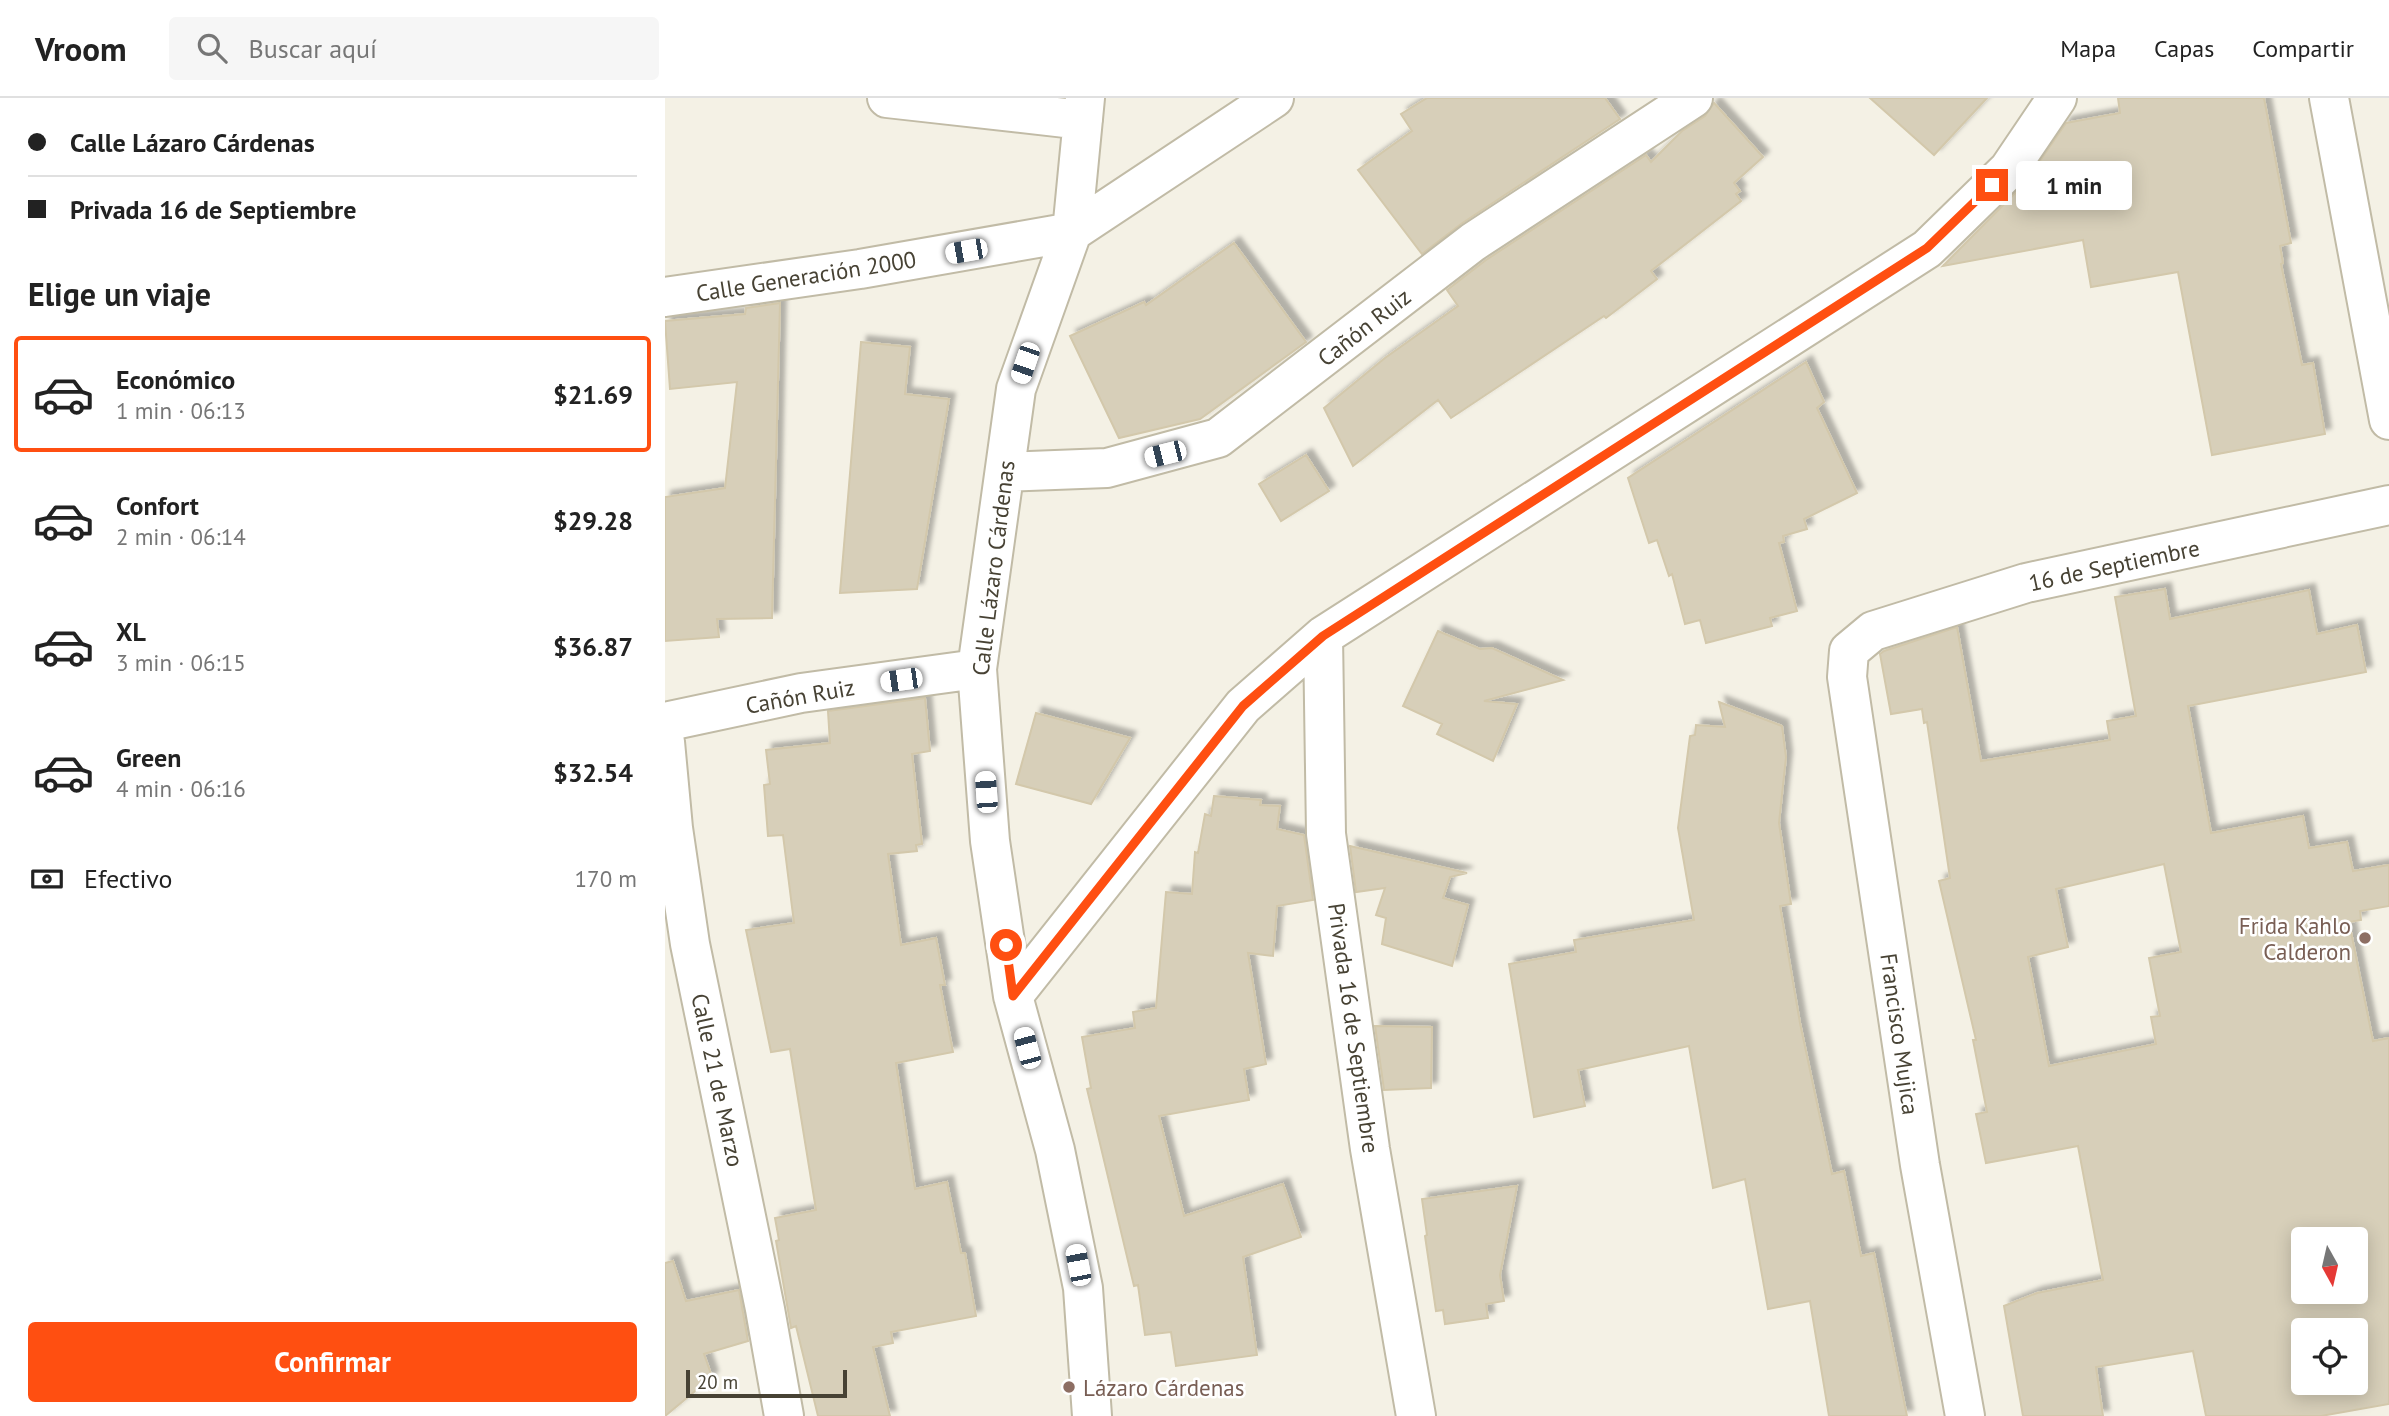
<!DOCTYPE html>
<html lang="es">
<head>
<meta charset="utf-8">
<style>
	body { margin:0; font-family:"PT Sans",sans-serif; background:#f6f6f6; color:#222; height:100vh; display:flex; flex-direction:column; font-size:26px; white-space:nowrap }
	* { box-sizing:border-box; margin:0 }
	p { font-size:23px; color:#767676 }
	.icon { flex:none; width:38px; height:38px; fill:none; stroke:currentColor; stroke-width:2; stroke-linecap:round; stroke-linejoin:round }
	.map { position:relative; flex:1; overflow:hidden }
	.sheet { display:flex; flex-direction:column; background:#fff; width:665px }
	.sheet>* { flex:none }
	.banner { display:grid; align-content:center; height:154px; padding:0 28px; background:#fff }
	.needle { width:46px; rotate:172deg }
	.tools { position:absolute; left:1626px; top:1129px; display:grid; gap:14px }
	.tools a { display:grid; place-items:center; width:77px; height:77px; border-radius:7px; background:#fff; box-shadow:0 4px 18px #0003; font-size:35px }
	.scale { position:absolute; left:21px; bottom:18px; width:161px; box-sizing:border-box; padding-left:7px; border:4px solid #474234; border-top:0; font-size:19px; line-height:24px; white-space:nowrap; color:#474234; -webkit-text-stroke:5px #fff; paint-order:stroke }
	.end { position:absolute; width:32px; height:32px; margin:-16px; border:9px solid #ff4f11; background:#fff; box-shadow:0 0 0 4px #fff }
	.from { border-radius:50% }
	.bubble { position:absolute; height:49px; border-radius:7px; background:#fff; box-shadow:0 4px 18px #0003; font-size:23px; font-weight:600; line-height:49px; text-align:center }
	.car { position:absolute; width:21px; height:42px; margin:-21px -10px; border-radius:9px; box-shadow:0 0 5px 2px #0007; background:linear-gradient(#fff 24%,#345 0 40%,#fff 0 76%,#345 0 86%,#fff 0) }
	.banner b { display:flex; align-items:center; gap:24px; height:66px; font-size:26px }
	.banner b+b { border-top:2px solid #e0e0e0 }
	.banner i { width:18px; height:18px; background:#222 }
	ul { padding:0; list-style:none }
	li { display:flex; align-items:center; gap:21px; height:116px; margin:0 14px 10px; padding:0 14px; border:4px solid transparent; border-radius:7px }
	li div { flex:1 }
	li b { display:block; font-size:26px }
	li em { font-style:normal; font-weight:600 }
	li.active { border-color:#ff4f11 }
	li>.icon { width:63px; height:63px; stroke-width:1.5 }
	h2 { padding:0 28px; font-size:32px; line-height:84px }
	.pay { display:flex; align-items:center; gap:18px; height:77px; padding:0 28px; font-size:26px }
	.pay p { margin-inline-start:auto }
	.cta { display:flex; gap:14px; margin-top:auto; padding:14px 28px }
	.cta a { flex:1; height:80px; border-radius:7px; background:#ff4f11; color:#fff; font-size:28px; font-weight:600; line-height:80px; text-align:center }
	header { display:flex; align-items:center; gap:42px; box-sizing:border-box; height:98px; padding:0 35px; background:#fff; border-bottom:2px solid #e0e0e0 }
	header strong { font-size:33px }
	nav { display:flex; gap:38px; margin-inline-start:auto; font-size:24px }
	.search { width:490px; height:63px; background:#f6f6f6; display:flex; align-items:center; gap:18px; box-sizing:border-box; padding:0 24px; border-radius:7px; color:#767676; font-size:26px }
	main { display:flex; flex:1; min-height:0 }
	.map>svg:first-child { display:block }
	.building { fill:#d7cfb9; stroke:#d3c8ab; stroke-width:2; fill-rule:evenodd; filter:url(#shadow) }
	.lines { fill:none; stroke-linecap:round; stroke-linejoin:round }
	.minor-casing { stroke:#c1bba6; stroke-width:42 }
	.minor { stroke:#fff; stroke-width:38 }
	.route { stroke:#ff4f11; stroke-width:9 }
	.education-dot { fill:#8d6e63; stroke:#fff; stroke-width:2.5 }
	.labels { text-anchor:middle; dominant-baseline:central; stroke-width:5; stroke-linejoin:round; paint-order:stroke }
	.street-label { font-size:23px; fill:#474234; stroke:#fff }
	.education-label { font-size:23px; fill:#785e54; stroke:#fff; text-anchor:end }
</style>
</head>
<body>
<header>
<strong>Vroom</strong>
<div class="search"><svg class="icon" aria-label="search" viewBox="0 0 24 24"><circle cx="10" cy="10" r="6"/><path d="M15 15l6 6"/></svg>Buscar aquí</div>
<nav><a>Mapa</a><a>Capas</a><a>Compartir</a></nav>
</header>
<main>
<section class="sheet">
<div class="banner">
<b><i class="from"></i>Calle Lázaro Cárdenas</b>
<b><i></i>Privada 16 de Septiembre</b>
</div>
<h2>Elige un viaje</h2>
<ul>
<li class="active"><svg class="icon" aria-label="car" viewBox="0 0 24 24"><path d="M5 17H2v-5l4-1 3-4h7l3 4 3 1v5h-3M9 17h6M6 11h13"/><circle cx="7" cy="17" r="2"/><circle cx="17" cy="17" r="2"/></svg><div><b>Económico</b><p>1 min · 06:13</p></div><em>$21.69</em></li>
<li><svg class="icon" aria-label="car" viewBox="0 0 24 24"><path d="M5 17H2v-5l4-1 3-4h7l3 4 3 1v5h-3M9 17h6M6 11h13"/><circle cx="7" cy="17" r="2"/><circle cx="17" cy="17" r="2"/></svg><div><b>Confort</b><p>2 min · 06:14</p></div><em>$29.28</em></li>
<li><svg class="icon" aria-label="car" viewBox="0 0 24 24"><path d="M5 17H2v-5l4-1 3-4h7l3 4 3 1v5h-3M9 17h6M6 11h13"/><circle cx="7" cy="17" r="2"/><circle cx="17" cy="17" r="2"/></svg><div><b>XL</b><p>3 min · 06:15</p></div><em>$36.87</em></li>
<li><svg class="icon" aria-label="car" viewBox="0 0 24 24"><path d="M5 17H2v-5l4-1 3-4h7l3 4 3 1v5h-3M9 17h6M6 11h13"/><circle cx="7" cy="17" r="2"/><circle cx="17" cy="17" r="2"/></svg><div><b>Green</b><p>4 min · 06:16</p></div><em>$32.54</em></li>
</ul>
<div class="pay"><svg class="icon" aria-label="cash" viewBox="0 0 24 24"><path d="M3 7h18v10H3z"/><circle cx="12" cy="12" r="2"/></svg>Efectivo<p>170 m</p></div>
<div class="cta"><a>Confirmar</a></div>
</section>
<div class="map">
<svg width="1724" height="1318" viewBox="0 0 1724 1318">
	<defs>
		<filter id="shadow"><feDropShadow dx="6" dy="-6" stdDeviation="2" flood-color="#0004"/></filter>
	</defs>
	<rect width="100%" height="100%" fill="#f4f1e5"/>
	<path class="building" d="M762,0H940L955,21L796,126L757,156L693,72L747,33L736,16Z
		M1205,0H1322L1269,57Z
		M1453,0H1599L1626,145L1615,148L1618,165L1616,166L1637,267L1648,265L1660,336L1547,357L1513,174L1426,189L1418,142L1278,168L1359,86L1401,25L1455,15Z
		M1049,5L1098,59L1069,85L1075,93L1071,96L1076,103L986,173L992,181L941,220L939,218L786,320L773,302L688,368L659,310L720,260L793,208L782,192L821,162L981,57L986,64L1017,33L1040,18Z
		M569,145L641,244L535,321L454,340L405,238L479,204L481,207Z
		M115,205L107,520L52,521L54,539L0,543V399L60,390L72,284L5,291L0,223L80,216L81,210Z
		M196,244L245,249L240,296L284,301L252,491L175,495Z
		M1141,264L1159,304L1152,310L1192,395L1139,421L1142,431L1118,438L1119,444L1114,445L1132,513L1105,520L1107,528L1041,545L1035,522L1020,526L1007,476L1004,478L992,442L984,445L963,380Z
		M641,357L664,393L616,423L594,386Z
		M1500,491L1505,521L1644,492L1652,536L1692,527L1701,574L1523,608L1546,735L1638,718L1644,750L1682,744L1688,773L1724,767V808L1695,813L1696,822L1684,824L1708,943L1724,940V1306L1656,1318H1541L1528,1253L1431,1269L1438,1318H1358L1339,1208L1372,1195L1438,1182L1413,1048L1321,1065L1311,1016L1322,1014L1308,942H1311L1274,783L1285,780L1262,624L1259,625L1257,611L1226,616L1215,556L1219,553L1292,529L1316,663L1445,642L1442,623L1471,618L1450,499ZM1499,766L1516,854L1484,860L1495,918L1486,919L1491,946L1384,968L1363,859L1403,849L1391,791ZM1638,1141H1690V1194H1638ZM1638,1232H1690V1284H1638Z
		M773,533L815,551L827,550L898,582L819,603L852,606L828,663L772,636L777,626L738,608Z
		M260,600L265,653L247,656L257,746L251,747L252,753L223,756L236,847L271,840L280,887H275L288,954L231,965L250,1091L282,1084L296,1155H300L311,1218L226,1234L228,1245L208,1249L225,1318H153L131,1228L126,1230L111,1143L114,1142L110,1120L151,1112L125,951L106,954L81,832L129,825L118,737L103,738L99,687L105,686L101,652L165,645L163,613Z
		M1054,604L1117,628L1121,659L1114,725L1126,806L1115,808L1135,925L1167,1076L1179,1073L1196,1158L1209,1155L1242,1318H1164L1145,1203L1103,1211L1080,1081L1048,1090L1024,948L913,972L920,1008L869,1019L844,866L911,854L909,842L1029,822L1013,730L1025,638L1030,637L1031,627L1060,629Z
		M371,615L465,640L426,706L351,686Z
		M549,698L596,702L595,707L615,708L612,731L639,737L648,802L612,808L608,858L583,855L601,966L579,971L584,1002L494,1018L519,1118L618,1086L636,1139L578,1159L592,1257L511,1268L506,1234L480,1237L473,1187L469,1188L422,991L426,990L417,939L470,930L468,914L491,910L501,794L527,796L530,754L533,755L540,716L546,718Z
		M685,748L802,775L785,779L778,800L803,807L787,868L717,846L721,820L711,817L720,790L691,794Z
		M710,928L767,929L766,990L719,992Z
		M852,1088L835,1177L839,1203L821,1206L823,1220L780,1226L778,1212L771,1213L760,1138L762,1137L757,1101Z
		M8,1163L21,1203L74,1192L83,1243L39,1256L47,1279L0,1318V1165Z"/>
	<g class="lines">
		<g class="minor-casing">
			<path id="minor" d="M222,0L418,22
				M420,0L407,134L351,291L312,571L325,743L348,898L390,1052L418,1190L427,1318
				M1664,0L1724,322
				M0,199L195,171L407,134L609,0
				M340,374L442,370L553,340L808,144L1028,0
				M658,538L661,736L705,1051L751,1318
				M0,624L136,595L312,571
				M0,644L8,730L25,846L100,1211L119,1318
				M348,898L578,608L658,538L1262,151L1344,71L1392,0
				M1300,1318L1255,1067L1182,579L1184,553L1208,533L1361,485L1724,407"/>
		</g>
		<use href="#minor" class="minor"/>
	</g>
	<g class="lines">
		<path class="route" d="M341,847L348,898L578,608L658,538L1262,150L1327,87"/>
	</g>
	<g class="education-dot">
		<circle cx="1700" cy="840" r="7"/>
		<circle cx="404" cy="1289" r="7"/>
	</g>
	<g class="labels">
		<g class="street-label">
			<text transform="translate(141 178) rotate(-9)">Calle Generación 2000</text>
			<text transform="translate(699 229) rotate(-38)">Cañón Ruiz</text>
			<text transform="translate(1449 467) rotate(-12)">16 de Septiembre</text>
			<text transform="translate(328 470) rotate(-83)">Calle Lázaro Cárdenas</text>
			<text transform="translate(135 598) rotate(-10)">Cañón Ruiz</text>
			<text transform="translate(689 930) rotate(82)">Privada 16 de Septiembre</text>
			<text transform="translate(1235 936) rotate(82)">Francisco Mujica</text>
			<text transform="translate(53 982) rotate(78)">Calle 21 de Marzo</text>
		</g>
		<g class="education-label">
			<text x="1686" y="827">Frida Kahlo<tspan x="1686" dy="26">Calderon</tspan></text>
			<text x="418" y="1289" text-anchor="start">Lázaro Cárdenas</text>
		</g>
	</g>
</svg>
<div class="tools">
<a><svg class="needle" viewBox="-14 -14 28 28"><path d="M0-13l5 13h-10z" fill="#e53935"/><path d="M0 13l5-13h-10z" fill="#767676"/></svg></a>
<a><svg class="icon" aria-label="locate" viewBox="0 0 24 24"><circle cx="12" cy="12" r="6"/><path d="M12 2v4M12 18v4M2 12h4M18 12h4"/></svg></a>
</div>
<div class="scale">20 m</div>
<i class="end from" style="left:341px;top:847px"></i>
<i class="end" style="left:1327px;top:87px"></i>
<div class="bubble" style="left:1351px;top:63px;width:116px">1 min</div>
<i class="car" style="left:301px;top:153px;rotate:260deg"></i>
<i class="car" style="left:360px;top:265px;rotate:199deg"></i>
<i class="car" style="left:500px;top:356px;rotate:256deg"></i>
<i class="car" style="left:236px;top:582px;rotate:262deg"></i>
<i class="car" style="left:321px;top:694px;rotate:356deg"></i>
<i class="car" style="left:362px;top:950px;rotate:345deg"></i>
<i class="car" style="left:413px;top:1167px;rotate:349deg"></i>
</div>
</main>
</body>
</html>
